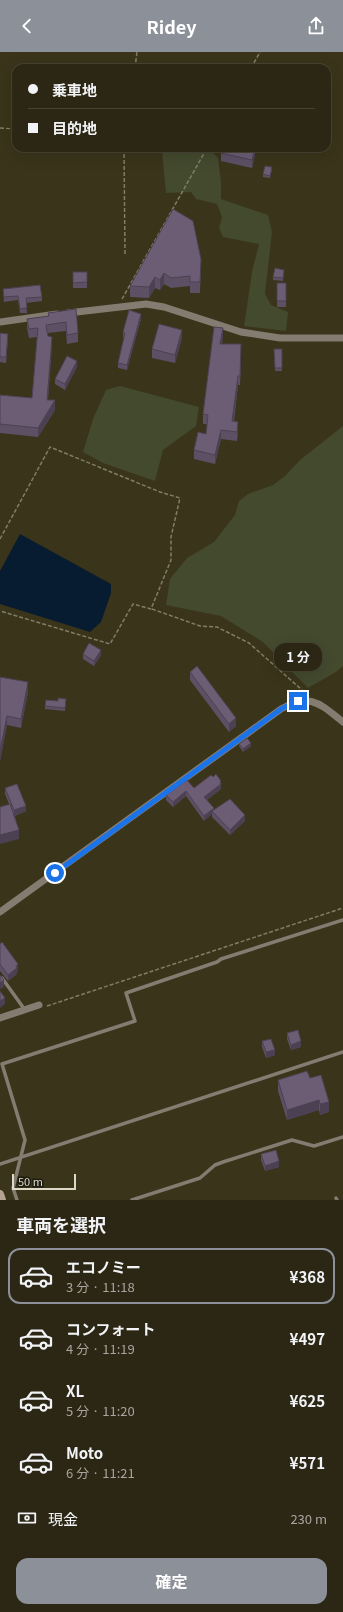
<!DOCTYPE html>
<html lang="ja">
<head>
<meta charset="utf-8">
<style>
	body { margin:0; font-family:Georgia,"Noto Sans JP",serif; background:#342f1d; color:#f1f3f6; height:100vh; display:flex; flex-direction:column; font-size:15px; white-space:nowrap }
	* { box-sizing:border-box; margin:0 }
	p { font-size:13px; color:#a6a5a0 }
	.icon { flex:none; width:22px; height:22px; fill:none; stroke:currentColor; stroke-width:2; stroke-linecap:round; stroke-linejoin:round }
	.map { position:relative; height:1148px; overflow:hidden }
	.details { display:flex; flex-direction:column; background:#2c2714; flex:1 }
	.details>* { flex:none }
	.top-card { position:absolute; left:12px; top:12px; width:319px; height:88px; border-radius:12px; box-shadow:0 4px 16px #0002,0 0 0 1px #484434; display:grid; align-content:center; height:88px; padding:0 16px; background:#2c2714 }
	.scale { position:absolute; left:12px; bottom:10px; width:64px; box-sizing:border-box; padding-left:4px; border:2px solid #dcd9c9; border-top:0; font-size:11px; line-height:14px; white-space:nowrap; color:#dcd9c9; -webkit-text-stroke:3px #1e1c10; paint-order:stroke }
	.end { position:absolute; width:18px; height:18px; margin:-9px; border:5px solid #1a73e8; background:#fff; box-shadow:0 0 0 2px #fff }
	.from { border-radius:50% }
	.bubble { position:absolute; height:28px; border-radius:12px; background:#2c2714; box-shadow:0 4px 16px #0002,0 0 0 1px #484434; font-size:13px; font-weight:700; line-height:28px; text-align:center }
	.top-card b { display:flex; align-items:center; gap:14px; height:38px; font-size:15px }
	.top-card b+b { border-top:1px solid #484434 }
	.top-card i { width:10px; height:10px; background:#f1f3f6 }
	ul { padding:0; list-style:none }
	li { display:flex; align-items:center; gap:12px; height:56px; margin:0 8px 6px; padding:0 8px; border:2px solid transparent; border-radius:12px }
	li div { flex:1 }
	li b { display:block; font-size:15px }
	li em { font-style:normal; font-weight:700 }
	li.selected { border-color:#8c9099 }
	li>.icon { width:36px; height:36px; stroke-width:1.5 }
	h2 { padding:0 16px; font-size:18px; line-height:48px }
	.pay { display:flex; align-items:center; gap:10px; height:44px; padding:0 16px; font-size:15px }
	.pay p { margin-inline-start:auto }
	.cta { display:flex; gap:8px; margin-top:auto; padding:8px 16px }
	.cta a { flex:1; height:46px; border-radius:12px; background:#8c9099; color:#fff; font-size:16px; font-weight:700; line-height:46px; text-align:center }
	header { display:flex; justify-content:space-between; align-items:center; height:52px; padding:0 16px; background:#8c9099; color:#fff; font-size:18px; font-weight:700 }
	.map>svg:first-child { display:block }
	.green { fill:#434a2e }
	.water { fill:#081c31 }
	.lines { fill:none; stroke-linecap:round; stroke-linejoin:round }
	.path { stroke:#817d67; stroke-width:1.5; stroke-dasharray:4 2; stroke-linecap:butt }
	.lane { stroke:#847b71; stroke-width:3.5 }
	.street { stroke:#847b71; stroke-width:7 }
	.secondary { stroke:#b2a393; stroke-width:8 }
	.wall { fill:#5d5065 }
	.shaded-wall { fill:#4c4152 }
	.building { fill:#6c5d75; stroke:#4c4152 }
	.route { stroke:#1a73e8; stroke-width:5 }
</style>
</head>
<body>
<header><svg class="icon" aria-label="back" viewBox="0 0 24 24"><path d="M15 5l-7 7 7 7"/></svg>Ridey<svg class="icon" aria-label="share" viewBox="0 0 24 24"><path d="M12 15V3M7 8l5-5 5 5M5 13v7h14v-7"/></svg></header>
<div class="map">
<svg width="343" height="1148" viewBox="0 0 343 1148">
	<rect width="100%" height="100%" fill="#3a341a"/>
	<path class="green" d="M165,96L211,99L218,106L221,130V147L268,163L272,180L265,242L271,253L288,260L286,279L244,274L252,220L259,192L223,185L219,176L222,165L217,152L196,147L191,140L166,141L162,99Z
		M120,334L199,355L196,374L163,398L155,429L103,411L83,400L93,367L106,338Z
		M343,374V614L336,620L308,636L263,590L221,564L166,553L170,527L187,506L214,490L235,463L239,449L248,442L273,433L285,424L300,408Z"/>
	<path class="water" d="M20,482L111,532V541L101,570L90,580L0,552V519Z"/>
	<g class="lines">
		<path class="path" d="M135,16L137,0
			M251,16L260,0
			M0,76L16,77
			M124,96L125,203
			M122,247L207,96
			M0,487L50,395L160,440L180,446L171,485V508L151,557L133,552L110,592L0,559
			M152,557L200,574L217,575L249,591L302,638L303,641
			M47,954L343,856"/>
		<path class="lane" d="M2,926L25,958
			M0,1112L343,1000
			M336,1146L337,1148
			M17,1148L13,1136L25,1088L2,1012L135,969L126,941L217,910L221,907L343,868
			M132,1148L200,1126L215,1113L223,1110L292,1088L314,1094L343,1085"/>
		<path class="street" d="M68,261L146,252L164,255L241,280L280,286H343
			M0,270L57,262
			M0,860L281,657C311,641 319,651 343,670
			M0,966L39,953"/>
		<path class="secondary" d="M0,1142L2,1148"/>
	</g>
	<path class="wall" d="M221,101L255,103L252,116L221,109Z
		M272,118L270,126L263,125V122Z
		M201,207L200,241H190V234L171,236L164,232L160,238L155,236L149,246L130,245V234Z
		M73,220H87V236H73Z
		M284,220L283,229L273,228V225Z
		M277,231H286V255H277Z
		M3,237L42,245V249L26,251L27,261H20L18,248L4,250Z
		M76,257L78,281V290L67,292L66,279L48,281V284L52,294L48,348L55,358L38,385L0,381V343L32,346L37,285L29,286L27,276V267L48,264V261Z
		M141,267L127,318L118,316V311L124,286H123V280Z
		M0,281L8,287L6,311L0,310Z
		M223,285L222,292L241,302L240,333H238L234,370L238,379L237,389L221,387L215,412L194,407V398L206,382L207,372H203V362Z
		M182,286L175,311L152,306V297Z
		M274,297H282V319H275Z
		M77,315L65,338L55,332V327Z
		M83,602L101,603L94,614L83,607Z
		M190,620L236,674L229,680L190,628Z
		M0,625L28,640L21,676L7,673L0,709Z
		M66,647L65,659L45,657V654L58,649Z
		M239,692L251,694L243,700L239,694Z
		M213,725L221,729V737L207,748L214,758L245,769L230,783L212,765V762L204,769L186,744L173,755L166,748V743L194,736Z
		M5,736L26,759L15,764L19,787L9,752L5,742Z
		M0,892L18,912L17,922L8,929L0,919Z
		M287,981L301,995L291,998L287,987Z
		M262,989L275,1003L266,1006L262,995Z
		M310,1026L329,1060L320,1063L319,1058L287,1068L278,1039V1028Z
		M261,1102L279,1115L265,1119L261,1108Z"/>
	<path class="shaded-wall" d="M255,96V103L252,116V108Z
		M164,221V232L160,238V228Z
		M155,225V236L149,246V235Z
		M141,262V267L127,318V313Z
		M223,276V285L220,301V292Z
		M182,278V286L175,311V303Z
		M8,282V287L6,311V305Z
		M52,285V294L47,357V348Z
		M241,292V302L240,333V324Z
		M77,309V315L65,338V332Z
		M238,324V333L232,379V369Z
		M55,348V358L38,385V376Z
		M238,370V379L237,389V380Z
		M221,378V387L215,412V403Z
		M101,598V603L94,614V609Z
		M28,630V640L21,676V667Z
		M7,664V673L0,709V699Z
		M236,666V674L229,680V672Z
		M251,691V694L243,700V697Z
		M221,729V737L204,750V745Z
		M186,739V744L173,755V750Z
		M26,754V759L14,764V758Z
		M214,756V761L212,759V762L204,769V764Z
		M245,763V769L230,783V778Z
		M19,778V787L0,792V783Z
		M18,912L17,922L8,929V923Z
		M4,928V935L0,937V931Z
		M5,946V952L0,956V949Z
		M301,989V995L291,998V993Z
		M275,998V1003L266,1006V1000Z
		M319,1048V1058L287,1068V1058Z
		M329,1050V1060L320,1063V1052Z
		M279,1109V1115L265,1119V1114Z"/>
	<path class="building" d="M222,96H255L252,108L221,101Z
		M265,114L272,115L270,124L263,122Z
		M173,157L193,169L201,207L200,230H190V224L171,226L164,221L160,228L155,225L149,235L130,234Z
		M275,216L284,218L283,226L273,225Z
		M73,220H87V230L73,231Z
		M277,231H286V249H277Z
		M40,233L42,245L26,246L27,256L20,257L18,244L4,245L3,237Z
		M76,257L78,281L67,283L66,270L46,273L48,284L52,285L47,348H55L38,376L0,372V343L32,346L38,276L29,277L27,267L49,264L48,261Z
		M129,258L141,262L127,313L118,311L125,281L123,280Z
		M159,272L182,278L175,303L152,297Z
		M214,275L223,276L220,292H241L240,324H238L232,369L238,370L237,380L221,378L215,403L194,398L198,380L206,382L208,363L203,362Z
		M0,281L8,282L6,305H0Z
		M274,297H282V316H275Z
		M67,304L77,309L65,332L55,327Z
		M89,591L101,598L94,609L83,602Z
		M197,614L236,666L229,672L190,620Z
		M0,625L28,630L21,667L7,664L0,699Z
		M58,646L66,647L65,656L45,654L46,648L58,649Z
		M247,686L251,691L243,697L239,692Z
		M216,722L221,729L220,730L221,732L204,745L214,756L204,764L186,739L173,750L166,743L187,728L194,736L211,723L213,725Z
		M17,732L26,754L14,758L5,736Z
		M230,747L245,763L230,778L212,759Z
		M10,752L19,778L0,783V755Z
		M2,890L18,912L16,914L17,916L8,923L0,912V892Z
		M0,923L4,928L0,931Z
		M0,939L5,946L0,949Z
		M298,978L301,989L291,993L287,981Z
		M271,987L275,998L266,1000L262,989Z
		M307,1019L310,1026L321,1023L329,1050L320,1052L319,1048L287,1058L278,1028Z
		M276,1098L279,1109L265,1114L261,1102Z"/>
	<g class="lines">
		<path class="route" d="M55,821L281,657L298,649"/>
	</g>
</svg>
<div class="scale">50 m</div>
<i class="end from" style="left:55px;top:821px"></i>
<i class="end" style="left:298px;top:649px"></i>
<div class="bubble" style="left:274px;top:591px;width:48px">1 分</div>
<div class="top-card">
<b><i class="from"></i>乗車地</b>
<b><i></i>目的地</b>
</div>
</div>
<section class="details">
<h2>車両を選択</h2>
<ul>
<li class="selected"><svg class="icon" aria-label="car" viewBox="0 0 24 24"><path d="M5 17H2v-5l4-1 3-4h7l3 4 3 1v5h-3M9 17h6M6 11h13"/><circle cx="7" cy="17" r="2"/><circle cx="17" cy="17" r="2"/></svg><div><b>エコノミー</b><p>3 分 · 11:18</p></div><em>¥368</em></li>
<li><svg class="icon" aria-label="car" viewBox="0 0 24 24"><path d="M5 17H2v-5l4-1 3-4h7l3 4 3 1v5h-3M9 17h6M6 11h13"/><circle cx="7" cy="17" r="2"/><circle cx="17" cy="17" r="2"/></svg><div><b>コンフォート</b><p>4 分 · 11:19</p></div><em>¥497</em></li>
<li><svg class="icon" aria-label="car" viewBox="0 0 24 24"><path d="M5 17H2v-5l4-1 3-4h7l3 4 3 1v5h-3M9 17h6M6 11h13"/><circle cx="7" cy="17" r="2"/><circle cx="17" cy="17" r="2"/></svg><div><b>XL</b><p>5 分 · 11:20</p></div><em>¥625</em></li>
<li><svg class="icon" aria-label="car" viewBox="0 0 24 24"><path d="M5 17H2v-5l4-1 3-4h7l3 4 3 1v5h-3M9 17h6M6 11h13"/><circle cx="7" cy="17" r="2"/><circle cx="17" cy="17" r="2"/></svg><div><b>Moto</b><p>6 分 · 11:21</p></div><em>¥571</em></li>
</ul>
<div class="pay"><svg class="icon" aria-label="cash" viewBox="0 0 24 24"><path d="M3 7h18v10H3z"/><circle cx="12" cy="12" r="2"/></svg>現金<p>230 m</p></div>
<div class="cta"><a>確定</a></div>
</section>
</body>
</html>
